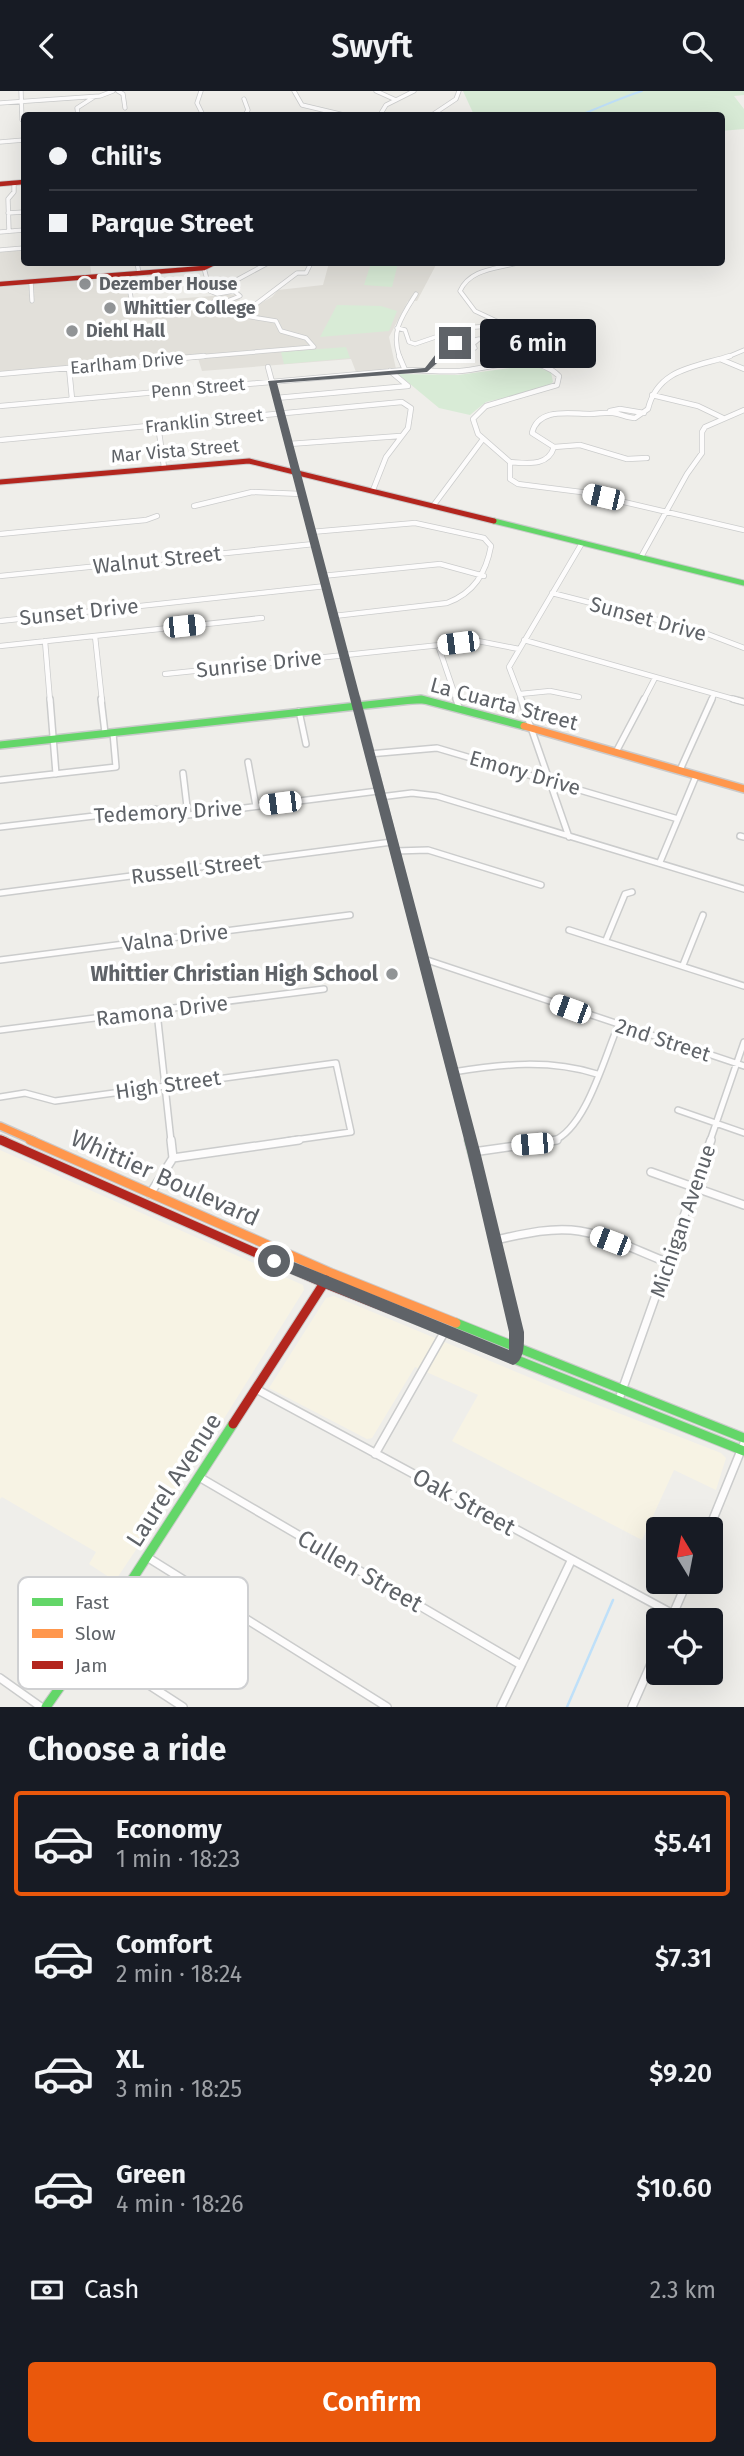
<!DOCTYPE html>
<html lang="en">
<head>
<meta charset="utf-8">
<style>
	body { margin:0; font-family:"Fira Sans",sans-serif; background:#242831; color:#f1f3f6; height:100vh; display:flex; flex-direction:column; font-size:26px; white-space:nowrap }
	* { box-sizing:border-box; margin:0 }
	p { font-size:23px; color:#9ea1a6 }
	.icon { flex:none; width:38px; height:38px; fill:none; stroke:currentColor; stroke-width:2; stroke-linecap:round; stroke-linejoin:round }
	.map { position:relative; height:1616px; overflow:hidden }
	.details { display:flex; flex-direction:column; background:#171b24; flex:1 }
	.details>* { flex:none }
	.hud { position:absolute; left:21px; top:21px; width:704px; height:154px; border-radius:7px; box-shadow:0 7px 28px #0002; display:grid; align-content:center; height:154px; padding:0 28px; background:#171b24 }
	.needle { width:46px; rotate:350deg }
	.tools { position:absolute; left:646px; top:1426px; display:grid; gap:14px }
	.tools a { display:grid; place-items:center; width:77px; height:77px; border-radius:7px; background:#171b24; box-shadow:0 7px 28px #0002; font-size:35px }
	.end { position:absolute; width:32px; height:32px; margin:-16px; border:9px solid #5f6368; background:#fff; box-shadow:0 0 0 4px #fff }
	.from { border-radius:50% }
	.bubble { position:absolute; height:49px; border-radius:7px; background:#171b24; box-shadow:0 7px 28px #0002; font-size:23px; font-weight:600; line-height:49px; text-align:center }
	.car { position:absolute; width:21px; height:42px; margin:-21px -10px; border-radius:9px; box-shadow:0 0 5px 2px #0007; background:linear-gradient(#fff 24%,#345 0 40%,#fff 0 76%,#345 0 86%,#fff 0) }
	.hud b { display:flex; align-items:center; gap:24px; height:66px; font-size:26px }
	.hud b+b { border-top:2px solid #363941 }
	.hud i { width:18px; height:18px; background:#f1f3f6 }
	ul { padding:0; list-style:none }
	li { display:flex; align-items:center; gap:21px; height:105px; margin:0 14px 10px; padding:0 14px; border:4px solid transparent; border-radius:7px }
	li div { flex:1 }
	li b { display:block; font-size:26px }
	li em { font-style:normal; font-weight:600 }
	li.selected { border-color:#ea580c }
	li>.icon { width:63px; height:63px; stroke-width:1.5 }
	h2 { padding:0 28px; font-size:32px; line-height:84px }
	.pay { display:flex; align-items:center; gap:18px; height:77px; padding:0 28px; font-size:26px }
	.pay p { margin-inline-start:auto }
	.primary-button { display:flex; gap:14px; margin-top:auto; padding:14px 28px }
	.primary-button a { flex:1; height:80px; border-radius:7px; background:#ea580c; color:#fff; font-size:28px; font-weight:600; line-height:80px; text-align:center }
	header { display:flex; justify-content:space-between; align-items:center; height:91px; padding:0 28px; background:#171b24; font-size:32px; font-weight:600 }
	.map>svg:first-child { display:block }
	.commercial { fill:#f7f3e4 }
	.education { fill:#e2e0da }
	.green { fill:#d8ebd6 }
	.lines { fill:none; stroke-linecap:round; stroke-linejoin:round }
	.stream-far1 { stroke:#bfe0f9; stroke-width:2 }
	.stream { stroke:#bfe0f9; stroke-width:2.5 }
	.street-far3-casing { stroke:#cbcccc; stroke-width:5 }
	.street-far2-casing { stroke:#cbcccc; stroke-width:6 }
	.street-far1-casing { stroke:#cbcccc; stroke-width:8 }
	.street-casing { stroke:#cbcccc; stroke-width:10 }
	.fast-far2-casing { stroke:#cacacb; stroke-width:7 }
	.fast-far1-casing { stroke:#cacacb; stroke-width:10 }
	.fast-casing { stroke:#cacacb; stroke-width:11 }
	.slow-far1-casing { stroke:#cacacb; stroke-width:10 }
	.slow-casing { stroke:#cacacb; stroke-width:11 }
	.jam-far3-casing { stroke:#cacacb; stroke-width:6 }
	.jam-far2-casing { stroke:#cacacb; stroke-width:7 }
	.jam-far1-casing { stroke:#cacacb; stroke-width:10 }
	.jam-casing { stroke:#cacacb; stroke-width:11 }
	.street-far3 { stroke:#fdfcfc; stroke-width:3.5 }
	.street-far2 { stroke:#fdfcfc; stroke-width:4.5 }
	.street-far1 { stroke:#fdfcfc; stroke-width:5 }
	.street { stroke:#fdfcfc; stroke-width:7 }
	.fast-far2 { stroke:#63d668; stroke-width:5 }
	.fast-far1 { stroke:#63d668; stroke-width:7 }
	.fast { stroke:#63d668; stroke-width:9 }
	.slow-far1 { stroke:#ff974d; stroke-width:7 }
	.slow { stroke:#ff974d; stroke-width:9 }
	.jam-far3 { stroke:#b3261e; stroke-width:4.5 }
	.jam-far2 { stroke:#b3261e; stroke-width:5 }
	.jam-far1 { stroke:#b3261e; stroke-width:7 }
	.jam { stroke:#b3261e; stroke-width:9 }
	.route { fill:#5f6368 }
	.poi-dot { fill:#919496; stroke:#fff; stroke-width:2.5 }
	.labels { text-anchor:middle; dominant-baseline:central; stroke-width:7; stroke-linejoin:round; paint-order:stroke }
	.far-poi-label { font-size:18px; font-weight:bold; fill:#5f6368; stroke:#fff; text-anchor:start }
	.far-street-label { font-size:18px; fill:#5f6368; stroke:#fff }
	.street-label { font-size:21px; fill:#5f6368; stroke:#fff }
	.poi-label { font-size:21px; font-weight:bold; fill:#5f6368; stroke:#fff; text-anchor:end }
	.near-street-label { font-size:24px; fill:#5f6368; stroke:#fff }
	.key { fill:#fff; stroke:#cfd0d2; stroke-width:2 }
	.key-label { font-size:19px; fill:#5f6368 }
</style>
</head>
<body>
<header><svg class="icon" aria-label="back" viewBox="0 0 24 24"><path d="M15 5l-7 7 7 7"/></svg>Swyft<svg class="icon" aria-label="search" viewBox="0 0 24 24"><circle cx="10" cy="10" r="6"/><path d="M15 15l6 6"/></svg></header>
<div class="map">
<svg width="744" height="1616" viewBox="0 0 744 1616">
	<rect width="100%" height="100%" fill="#efeeea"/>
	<path class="commercial" d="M0,1059L303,1194L304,1199L220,1334L115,1490L89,1473L96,1461L2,1406L0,1408Z
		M334,1205L562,1300L721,1362L726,1367L716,1399L674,1379L642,1449L452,1350L478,1304L415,1276L372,1347L367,1348L269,1297L326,1207Z"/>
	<path class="education" d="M24,158V172H90L92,189L129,186L134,211L238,203L240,210L219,214L222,220L257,214L272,206L278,199L323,194L329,172H461H437L417,210H408L389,246L396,278L356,281L351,268L202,280L197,264L0,281V160Z"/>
	<path class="green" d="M463,0H744V4L734,5L744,18V38L721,40V24H474Z
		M371,172H398L392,196L364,194Z
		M337,214L381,215L397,220L389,240L320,246Z
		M346,256L350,267L284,273L281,261Z
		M531,274L551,281L553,291L546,297L486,311L470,324L439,317L398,283L458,284Z"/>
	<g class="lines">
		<path class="stream-far1" d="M580,24C601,16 620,7 642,0"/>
		<path class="stream" d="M567,1616L613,1509"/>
		<g class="street-far3-casing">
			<path id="street-far3" d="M21,0L22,29
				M118,0L123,3L125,17
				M201,0L197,12L203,24
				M294,0L302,14L344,24
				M376,0L396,9
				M244,8L248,19L245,24
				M0,12L100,5L113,0
				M78,24L77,17L94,6
				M380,24L386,14L414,0
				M432,24L456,8L459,0
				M0,51L24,49
				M24,110V113
				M8,122L24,121
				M9,140L8,108L14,101V92
				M0,141L24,139
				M0,159L24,157
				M137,172L139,182
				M204,177L210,200L217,203L234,200
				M127,183L131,207
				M31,191L32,210
				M234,200L240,205L215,215L222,218L256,213L297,182H306L311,172
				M234,200L233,191L268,172
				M397,237L405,239L409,251L415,253L462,237L505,234L475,220L460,200C470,178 496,178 517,172
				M184,267L314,256L306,247L281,240L276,230L221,221L209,215L213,211H220
				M400,267C390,241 402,225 416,203
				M438,267L456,254L479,248L473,253L475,257
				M725,267L744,259"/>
		</g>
		<g class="street-far2-casing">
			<path id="street-far2" d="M399,265L405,279
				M720,268L744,278
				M268,276L296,380
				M69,277L72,308
				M427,279L440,265
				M0,283L204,265
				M652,304L698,315L723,327
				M276,307L408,295L390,280
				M0,315L405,279C423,279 442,281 460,280C491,278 533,259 559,285L557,294L486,315L473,328L478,343L510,371
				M610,320L620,318L644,322
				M158,334L164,376
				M0,349L402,311L411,317L408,337L386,366L373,399
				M289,353L400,345
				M554,356L532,342C538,316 570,323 590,323C598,323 606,321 613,322C621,323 627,327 635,327L648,318C658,277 696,276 730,265
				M554,356L580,354L627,368L647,367
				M510,371V388L518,393L581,401L744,439
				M510,371C527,372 548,376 554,356
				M194,415L252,401L301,403
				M433,415L483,348
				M311,441L415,432L484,447L491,455C486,482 474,502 447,512L334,525
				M0,443L146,429L157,425
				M641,466L687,383L702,362V341L705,336L744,319
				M0,485L314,453
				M322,485L440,473L484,485
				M552,502L697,539L744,557
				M0,530L326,495
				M95,545L102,610
				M524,549L740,610
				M45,550L50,610
				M438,554L457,610
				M0,555L262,527
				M165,583L478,550L519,558
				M520,603L550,600L579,606
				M522,610L509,576L582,452
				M643,610L655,587
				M711,610L714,603"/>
		</g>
		<g class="street-far1-casing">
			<path id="street-far1" d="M50,608L56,683
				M101,608L105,642
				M456,608L459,616
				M521,608L569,746
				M733,608L744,611
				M299,620L306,653
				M616,661L644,608
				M369,663L437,657L678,728
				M248,671L256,715
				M680,679L712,608
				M183,682L188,724
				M0,689L116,676L113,642
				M380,706L412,702L437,705L744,798
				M0,736L154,718L188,724L378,700
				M740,745L744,746
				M395,760L428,759L541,794
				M660,771L696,685
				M0,802L392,751
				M569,839L744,895
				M606,849L625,803L632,801
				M424,868L744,975
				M0,869L350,824
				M683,874L703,824
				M157,921L171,1050
				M0,939L324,898
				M453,981C502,973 549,968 597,983
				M0,1006L25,1002L55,1010L336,972L351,1041L287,1050
				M678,1019L744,1042
				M553,1050C586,1037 604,967 618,935
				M710,1050L744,951"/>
		</g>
		<g class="street-casing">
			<path id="street" d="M473,1061L557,1049
				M173,1067L299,1049
				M651,1081L744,1114
				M150,1103L173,1067L171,1049
				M495,1149C520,1144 545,1137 571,1139C605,1142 637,1160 669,1172
				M256,1298L673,1523
				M619,1308L711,1049
				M375,1363L445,1240
				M199,1386L521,1574
				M709,1438L744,1352
				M147,1466L387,1616
				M670,1530L687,1491
				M89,1555L183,1616
				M0,1587L41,1616
				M501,1616L571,1470
				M632,1616L658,1557"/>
		</g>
		<g class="fast-far2-casing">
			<path id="fast-far2" d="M494,430L744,492
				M405,610H428"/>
		</g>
		<g class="fast-far1-casing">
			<path id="fast-far1" d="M0,654L421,608L524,635
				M382,709L470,1050"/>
		</g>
		<g class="fast-casing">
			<path id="fast" d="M469,1049L486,1114
				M407,1225L744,1360
				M456,1232L744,1347
				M46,1616L89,1555L233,1333"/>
		</g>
		<g class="slow-far1-casing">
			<path id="slow-far1" d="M524,635L744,698
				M0,1035L34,1050"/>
		</g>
		<g class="slow-casing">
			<path id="slow" d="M30,1049L331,1182L456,1232"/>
		</g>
		<g class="jam-far3-casing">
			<path id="jam-far3" d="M0,93L24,91
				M0,193L204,177L214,172"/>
		</g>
		<g class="jam-far2-casing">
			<path id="jam-far2" d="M296,380L356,610
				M0,391L249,370L494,430"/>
		</g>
		<g class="jam-far1-casing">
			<path id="jam-far1" d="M356,608L382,709
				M0,1048L5,1050"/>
		</g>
		<g class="jam-casing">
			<path id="jam" d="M1,1049L324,1192L407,1225
				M486,1114L517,1241L514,1267
				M233,1333L326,1189"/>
		</g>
		<use href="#street-far3" class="street-far3"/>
		<use href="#street-far2" class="street-far2"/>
		<use href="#street-far1" class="street-far1"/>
		<use href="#street" class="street"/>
		<use href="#fast-far2" class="fast-far2"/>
		<use href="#fast-far1" class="fast-far1"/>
		<use href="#fast" class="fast"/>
		<use href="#slow-far1" class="slow-far1"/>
		<use href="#slow" class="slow"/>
		<use href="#jam-far3" class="jam-far3"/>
		<use href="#jam-far2" class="jam-far2"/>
		<use href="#jam-far1" class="jam-far1"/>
		<use href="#jam" class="jam"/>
	</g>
	<path class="route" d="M452,251L459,252L427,281L277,292L480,1060L524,1241C524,1252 525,1270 513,1274L269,1174L267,1170L274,1163L509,1259V1241L467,1060L268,290L425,277L436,263Z"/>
	<g class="poi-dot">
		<circle cx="85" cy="193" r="7"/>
		<circle cx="110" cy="217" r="7"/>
		<circle cx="72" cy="240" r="7"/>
		<circle cx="392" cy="883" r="7"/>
	</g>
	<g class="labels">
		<g class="far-poi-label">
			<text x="99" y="193">Dezember House</text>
			<text x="124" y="217">Whittier College</text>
			<text x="86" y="240">Diehl Hall</text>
		</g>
		<g class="far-street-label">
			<text transform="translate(127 272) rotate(-5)">Earlham Drive</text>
			<text transform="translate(198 297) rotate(-5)">Penn Street</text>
			<text transform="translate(204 330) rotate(-6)">Franklin Street</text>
			<text transform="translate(175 360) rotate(-5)">Mar Vista Street</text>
		</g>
		<g class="street-label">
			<text transform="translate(157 469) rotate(-6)">Walnut Street</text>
			<text transform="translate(79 521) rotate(-6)">Sunset Drive</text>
			<text transform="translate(648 528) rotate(15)">Sunset Drive</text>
			<text transform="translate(259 573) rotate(-6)">Sunrise Drive</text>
			<text transform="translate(504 613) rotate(15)">La Cuarta Street</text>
			<text transform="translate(525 682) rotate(16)">Emory Drive</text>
			<text transform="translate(168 721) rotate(-3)">Tedemory Drive</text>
			<text transform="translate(196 778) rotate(-7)">Russell Street</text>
			<text transform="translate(175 847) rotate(-7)">Valna Drive</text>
			<text transform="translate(162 920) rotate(-7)">Ramona Drive</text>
			<text transform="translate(663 949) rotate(18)">2nd Street</text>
			<text transform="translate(168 994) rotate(-8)">High Street</text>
			<text transform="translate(683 1130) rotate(-71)">Michigan Avenue</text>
		</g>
		<g class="poi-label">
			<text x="378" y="883">Whittier Christian High School</text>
		</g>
		<g class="near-street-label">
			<text transform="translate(165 1087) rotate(24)">Whittier Boulevard</text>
			<text transform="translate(174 1389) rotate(-57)">Laurel Avenue</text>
			<text transform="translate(464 1411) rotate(29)">Oak Street</text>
			<text transform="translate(360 1480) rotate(30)">Cullen Street</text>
		</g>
	</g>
	<rect x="18" y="1486" width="230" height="112" rx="10" class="key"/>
	<rect x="32" y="1507" width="31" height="8" fill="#63d668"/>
	<rect x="32" y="1538" width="31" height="9" fill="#ff974d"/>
	<rect x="32" y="1570" width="31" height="8" fill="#b3261e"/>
	<g class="key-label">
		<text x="75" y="1518">Fast</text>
		<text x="75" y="1549">Slow</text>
		<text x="75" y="1581">Jam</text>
	</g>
</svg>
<div class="tools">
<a><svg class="needle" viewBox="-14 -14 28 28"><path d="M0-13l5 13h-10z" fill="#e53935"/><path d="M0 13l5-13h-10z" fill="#9ea1a6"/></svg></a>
<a><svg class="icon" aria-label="locate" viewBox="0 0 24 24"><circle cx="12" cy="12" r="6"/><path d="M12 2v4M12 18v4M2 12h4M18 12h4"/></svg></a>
</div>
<i class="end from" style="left:274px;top:1170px"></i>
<i class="end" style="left:455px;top:252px"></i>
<div class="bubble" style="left:480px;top:228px;width:116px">6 min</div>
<i class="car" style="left:603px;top:406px;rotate:283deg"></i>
<i class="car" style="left:184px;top:535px;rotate:84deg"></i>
<i class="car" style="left:458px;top:552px;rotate:263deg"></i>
<i class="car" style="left:280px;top:712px;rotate:263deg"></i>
<i class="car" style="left:570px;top:918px;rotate:290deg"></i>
<i class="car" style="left:532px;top:1053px;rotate:265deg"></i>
<i class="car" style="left:610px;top:1150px;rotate:291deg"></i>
<div class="hud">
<b><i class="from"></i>Chili's</b>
<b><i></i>Parque Street</b>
</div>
</div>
<section class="details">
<h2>Choose a ride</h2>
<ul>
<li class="selected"><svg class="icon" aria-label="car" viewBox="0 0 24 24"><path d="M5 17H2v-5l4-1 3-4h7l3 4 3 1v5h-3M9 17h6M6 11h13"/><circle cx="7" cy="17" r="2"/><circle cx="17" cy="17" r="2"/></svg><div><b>Economy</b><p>1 min · 18:23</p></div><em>$5.41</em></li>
<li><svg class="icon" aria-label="car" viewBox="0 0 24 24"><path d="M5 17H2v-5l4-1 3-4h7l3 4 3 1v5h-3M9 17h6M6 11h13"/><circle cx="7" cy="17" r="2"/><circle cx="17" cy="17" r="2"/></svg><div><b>Comfort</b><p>2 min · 18:24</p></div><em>$7.31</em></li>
<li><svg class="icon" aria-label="car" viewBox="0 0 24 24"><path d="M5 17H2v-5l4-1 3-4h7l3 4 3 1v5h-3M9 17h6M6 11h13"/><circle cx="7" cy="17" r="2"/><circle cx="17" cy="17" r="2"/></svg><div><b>XL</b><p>3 min · 18:25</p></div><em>$9.20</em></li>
<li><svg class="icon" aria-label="car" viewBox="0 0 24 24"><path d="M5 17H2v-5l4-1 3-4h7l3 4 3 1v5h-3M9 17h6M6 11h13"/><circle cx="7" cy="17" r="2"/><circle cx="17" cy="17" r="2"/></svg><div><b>Green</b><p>4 min · 18:26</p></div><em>$10.60</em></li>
</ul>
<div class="pay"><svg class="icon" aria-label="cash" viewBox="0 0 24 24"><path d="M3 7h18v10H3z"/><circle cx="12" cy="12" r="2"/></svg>Cash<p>2.3 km</p></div>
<div class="primary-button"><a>Confirm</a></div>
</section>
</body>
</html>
